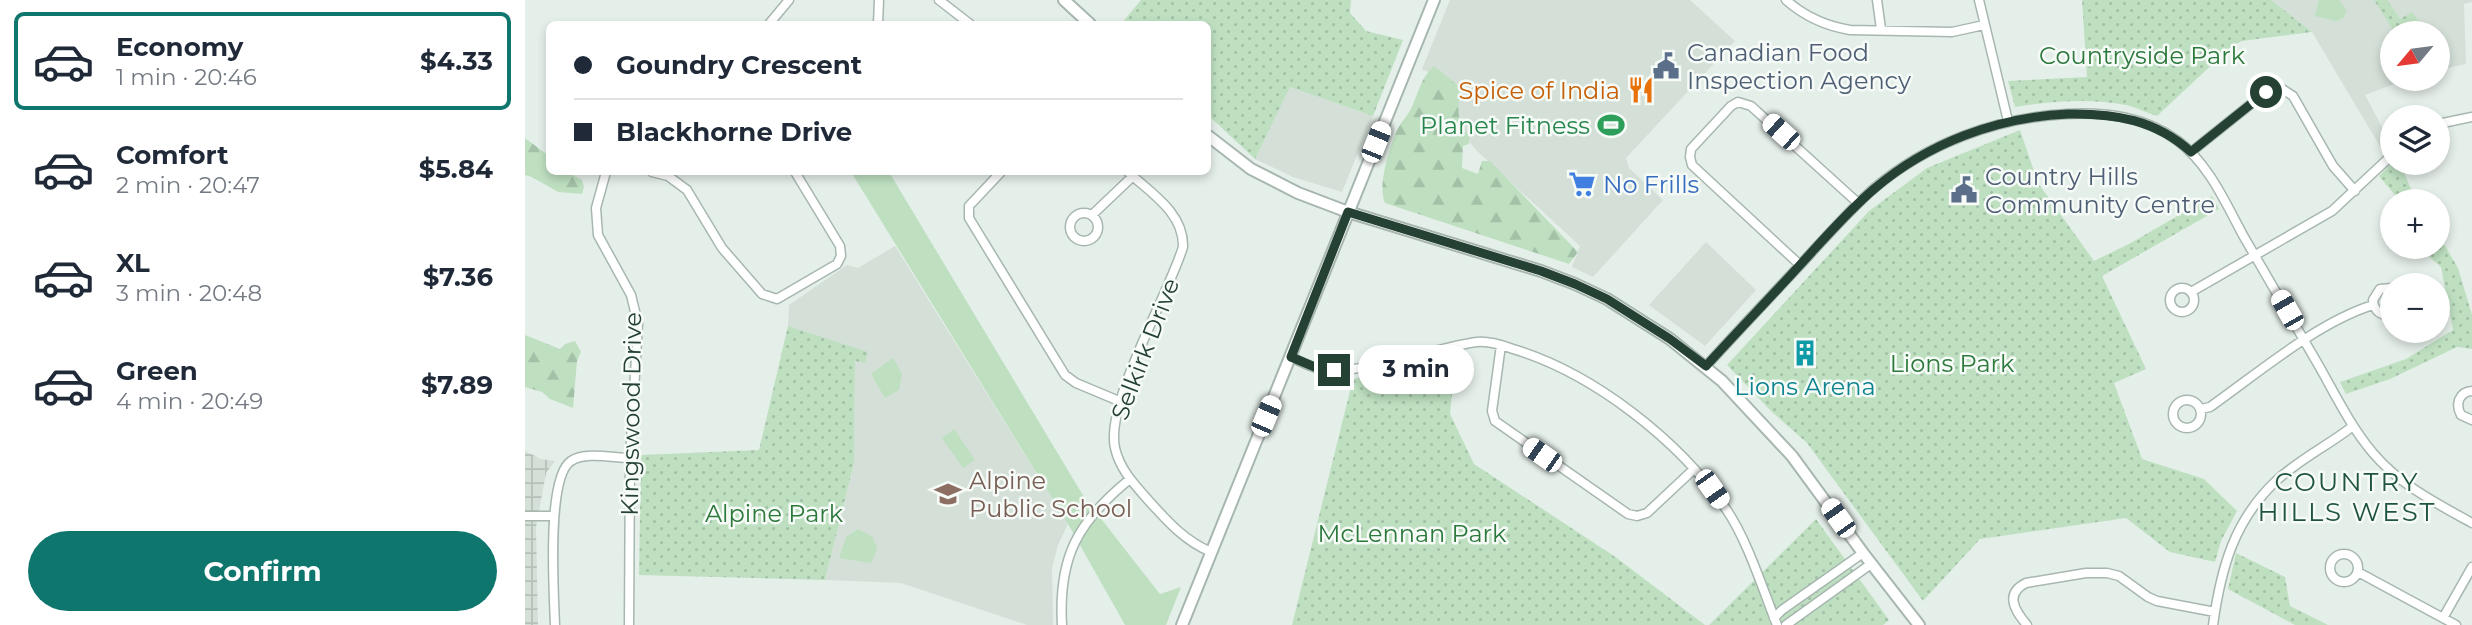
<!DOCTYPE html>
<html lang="en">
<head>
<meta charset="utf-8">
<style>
	body { margin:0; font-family:Montserrat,sans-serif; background:#f2f2f3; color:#1f2937; height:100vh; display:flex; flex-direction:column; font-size:26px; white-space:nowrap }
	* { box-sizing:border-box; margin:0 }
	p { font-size:23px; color:#747a83 }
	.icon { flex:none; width:38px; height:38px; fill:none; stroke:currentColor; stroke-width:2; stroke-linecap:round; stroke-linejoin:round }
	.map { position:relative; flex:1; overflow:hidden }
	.drawer { display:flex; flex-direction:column; background:#fff; width:525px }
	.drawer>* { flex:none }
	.guide { position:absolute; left:21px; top:21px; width:665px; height:154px; border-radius:10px; box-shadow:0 4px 10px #0003; display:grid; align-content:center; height:154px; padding:0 28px; background:#fff }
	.needle { width:46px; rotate:241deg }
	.controls { position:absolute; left:1855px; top:21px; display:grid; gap:14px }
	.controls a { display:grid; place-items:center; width:70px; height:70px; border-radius:50%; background:#fff; box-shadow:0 4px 10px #0003; font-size:35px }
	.end { position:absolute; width:32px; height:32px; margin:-16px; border:9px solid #244134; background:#fff; box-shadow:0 0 0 4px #fff }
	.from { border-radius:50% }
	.bubble { position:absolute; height:49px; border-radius:24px; background:#fff; box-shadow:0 4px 10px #0003; font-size:23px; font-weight:700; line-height:49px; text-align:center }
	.car { position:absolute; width:21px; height:42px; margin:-21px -10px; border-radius:9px; box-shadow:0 0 5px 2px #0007; background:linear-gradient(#fff 24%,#345 0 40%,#fff 0 76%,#345 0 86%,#fff 0) }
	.guide b { display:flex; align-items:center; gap:24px; height:66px; font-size:26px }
	.guide b+b { border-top:2px solid #e0e1e3 }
	.guide i { width:18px; height:18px; background:#1f2937 }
	ul { padding:12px 0 0; list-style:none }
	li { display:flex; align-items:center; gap:21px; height:98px; margin:0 14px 10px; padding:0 14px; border:4px solid transparent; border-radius:10px }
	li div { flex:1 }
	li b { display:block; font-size:26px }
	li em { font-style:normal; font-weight:700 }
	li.selected { border-color:#0f766e }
	li>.icon { width:63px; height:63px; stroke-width:1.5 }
	.primary-button { display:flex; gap:14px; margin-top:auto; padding:14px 28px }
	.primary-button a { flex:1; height:80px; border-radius:42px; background:#0f766e; color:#fff; font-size:28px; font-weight:700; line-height:80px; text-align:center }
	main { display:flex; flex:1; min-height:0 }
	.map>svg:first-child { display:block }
	.built { fill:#d3dfd7 }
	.industrial { fill:url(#industrial-grid) }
	.green { fill:#bee0c1 }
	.forest { fill:url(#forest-firs) }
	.park { fill:url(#park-dots) }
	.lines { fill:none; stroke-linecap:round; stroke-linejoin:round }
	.minor-casing { stroke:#a7b7af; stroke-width:11 }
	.tertiary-casing { stroke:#a7b7af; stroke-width:14 }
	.minor { stroke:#fff; stroke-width:8 }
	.tertiary { stroke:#fff; stroke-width:10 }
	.route { stroke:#244134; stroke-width:9 }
	.labels { text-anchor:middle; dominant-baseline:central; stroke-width:5; stroke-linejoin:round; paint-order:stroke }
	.service-label { font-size:24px; fill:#4e5e75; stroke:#f6fbf8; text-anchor:start }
	.park-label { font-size:24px; fill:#2d793c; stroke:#f6fbf8 }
	.food-label { font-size:24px; fill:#c56008; stroke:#f6fbf8; text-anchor:end }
	.leisure-label { font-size:24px; fill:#27864d; stroke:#f6fbf8; text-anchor:end }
	.shop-label { font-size:24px; fill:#366cbe; stroke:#f6fbf8; text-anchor:start }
	.street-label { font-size:24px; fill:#244134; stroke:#f6fbf8 }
	.culture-label { font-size:24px; fill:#0d838f; stroke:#f6fbf8 }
	.education-label { font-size:24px; fill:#785e54; stroke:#f6fbf8; text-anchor:start }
	.neighbourhood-label { font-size:26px; letter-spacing:2px; fill:#1f543d; stroke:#f6fbf8 }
</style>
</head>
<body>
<main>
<section class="drawer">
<ul>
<li class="selected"><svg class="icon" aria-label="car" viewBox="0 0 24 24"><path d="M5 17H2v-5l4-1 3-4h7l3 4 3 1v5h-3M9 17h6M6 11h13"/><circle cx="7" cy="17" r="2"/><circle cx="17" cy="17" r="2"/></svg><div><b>Economy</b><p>1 min · 20:46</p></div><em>$4.33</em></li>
<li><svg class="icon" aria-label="car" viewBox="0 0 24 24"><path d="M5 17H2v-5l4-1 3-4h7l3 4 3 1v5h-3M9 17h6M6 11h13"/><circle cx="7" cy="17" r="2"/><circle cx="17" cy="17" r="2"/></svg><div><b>Comfort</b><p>2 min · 20:47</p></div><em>$5.84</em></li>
<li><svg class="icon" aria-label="car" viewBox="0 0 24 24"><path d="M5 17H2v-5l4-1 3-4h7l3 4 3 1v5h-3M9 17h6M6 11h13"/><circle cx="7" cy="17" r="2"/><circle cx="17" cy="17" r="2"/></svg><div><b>XL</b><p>3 min · 20:48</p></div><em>$7.36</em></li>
<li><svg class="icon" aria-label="car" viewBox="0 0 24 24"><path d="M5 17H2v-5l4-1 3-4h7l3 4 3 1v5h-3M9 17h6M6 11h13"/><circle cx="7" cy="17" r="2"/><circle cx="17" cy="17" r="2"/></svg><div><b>Green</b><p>4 min · 20:49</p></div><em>$7.89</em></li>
</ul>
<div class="primary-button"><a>Confirm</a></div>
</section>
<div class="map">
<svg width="1947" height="625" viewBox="0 0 1947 625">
	<defs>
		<pattern id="industrial-grid" width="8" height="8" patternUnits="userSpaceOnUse" patternTransform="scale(1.75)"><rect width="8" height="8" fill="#d3dfd7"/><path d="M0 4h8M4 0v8" fill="none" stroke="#b5c1b9"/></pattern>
		<pattern id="forest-firs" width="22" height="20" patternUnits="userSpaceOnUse" patternTransform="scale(1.75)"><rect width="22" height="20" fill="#bee0c1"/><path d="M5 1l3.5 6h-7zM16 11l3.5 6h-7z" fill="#a3c1a6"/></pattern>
		<pattern id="park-dots" width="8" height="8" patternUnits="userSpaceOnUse" patternTransform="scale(1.75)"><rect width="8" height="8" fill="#bee0c1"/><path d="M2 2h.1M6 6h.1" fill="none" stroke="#a3c1a6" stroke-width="1.8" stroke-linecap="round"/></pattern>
	</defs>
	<rect width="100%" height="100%" fill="#e5efe9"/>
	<path class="built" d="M925,0H1165L1210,41L1101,158L1104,168L1138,200L1068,277L1047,267L1055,246L951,150L924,118L933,87L897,69Z
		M1746,0H1947V2L1939,4L1941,64L1913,70V33H1867V79H1882L1840,95L1867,146L1859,153L1787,32Z
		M765,87L848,116L817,192L768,177L730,159Z
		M1181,242L1231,290L1180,346L1124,305Z
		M370,246L543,524L533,545L527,568L528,625H502L376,583L300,580L329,463L330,349L263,326L264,305L322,265L333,268Z"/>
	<path class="industrial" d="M0,451L16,459L30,461L21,473L11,527L13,625H0Z"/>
	<path class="green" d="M1794,0H1814L1822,11L1818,18L1811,21L1790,16Z
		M326,172H364L559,497L635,594L656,587L641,625H600L543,524Z
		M368,358L377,374L374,390L360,398L346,374Z
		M429,429L450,460L438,468L417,438Z
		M333,529L348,537L352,549L346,563L314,558L321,537Z"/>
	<path class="forest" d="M909,66L936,88C932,108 931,120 944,136V144L938,146L937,168L953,174L957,161H965L1053,252L1044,264L860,203C852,185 865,146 873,128C877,121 882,116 886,109C893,94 896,77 909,66Z
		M0,138L24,156V172H41L57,180L59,187L57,194L33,192L7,177L0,175Z
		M0,335L35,349L40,344L50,341L56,352L52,361L48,408L25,399L17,392L0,387Z"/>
	<path class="park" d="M616,0H826L825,13L841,31L878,40L848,116L765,87L730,159L683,115L682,24H596Z
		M1557,0H1746L1787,32L1717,41L1707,46L1632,116C1622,113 1611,107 1601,105C1565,98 1526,101 1490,107L1483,81L1562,77Z
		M1849,0H1862L1875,19L1887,12L1895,23L1880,33H1870Z
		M1495,130L1513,183L1569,261L1604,244L1687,196L1694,209L1577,276L1621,369L1589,383L1617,459L1679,479L1712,511L1696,541L1690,562L1645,552L1601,518L1455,539L1398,601L1282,443L1247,412L1202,365L1344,211L1402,168Z
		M1867,163H1875L1891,201H1875L1854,176Z
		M1913,234L1933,268L1947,315V349L1932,347L1865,379L1821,394L1815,382L1881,359L1928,330L1916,267L1893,247H1913Z
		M263,326L343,352L340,363L330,361L329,463L300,580L114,575L116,455L234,450Z
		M931,356L925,414L949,464L1089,556L1180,625H767L828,379Z
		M1291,519L1364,620L1358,625H1184Z
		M1711,553L1760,577L1765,606L1803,625H1770L1703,589Z"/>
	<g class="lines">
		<g class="minor-casing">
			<path id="minor" d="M414,0L445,24
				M1261,0C1279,16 1301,26 1325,30L1427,32L1459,25
				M1352,0L1356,29
				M1454,0L1483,121
				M244,24L264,0
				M353,24L354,0
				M1913,124L1947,117
				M1666,152L1741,92L1754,87L1768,96L1808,166L1830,191
				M81,172L71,208L73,235L106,295L113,324L105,458L104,625
				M127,172L143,176L162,190L197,248L237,294L252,299L312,264L316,256L315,246L270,172
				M476,172L444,206V218L540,375L551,383L594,401
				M603,172C626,193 659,213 658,247C643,296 580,403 590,448C595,470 610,485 624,501C643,522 660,541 686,552
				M545 227a14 14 0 1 1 28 0a14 14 0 1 1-28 0Z
				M567,215L608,176
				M1275,265L1167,165L1165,157L1166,149L1206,106L1213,102L1226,106L1333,203
				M1645 300a12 12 0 1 1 24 0a12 12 0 1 1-24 0Z
				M1867,288L1855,289L1848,300C1849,311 1856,317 1867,314
				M1666,292L1807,211L1867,155
				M976,345L967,411L970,421L1103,514L1112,516L1122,513L1169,469
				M766,357C774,361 782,365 791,368C827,379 911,347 952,342C963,341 977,345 988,349C1068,373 1154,440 1201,509C1222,539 1238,590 1252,625
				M1181,366C1212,332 1244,298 1276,264C1298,240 1321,214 1346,191C1400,144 1470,118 1541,114C1580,112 1620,116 1653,141C1684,164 1701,204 1719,237C1744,280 1769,323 1794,366C1811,396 1826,427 1848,453C1875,485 1911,503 1947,523
				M1947,391C1934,392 1930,404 1936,415L1947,420
				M1648 414a14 14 0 1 1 28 0a14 14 0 1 1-28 0Z
				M1676,409L1685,407C1733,373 1793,322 1848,305
				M0,516H29
				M1805 568a14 14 0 1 1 28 0a14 14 0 1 1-28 0Z
				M1833,572L1931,625
				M1249,618L1257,610L1338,553
				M1918,618L1947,567
				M30,625C29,595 21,477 46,461C60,451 89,458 105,458
				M537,625C533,557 553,521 605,479
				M1261,625L1346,564
				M1502,625C1490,611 1479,594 1501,583L1561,573H1582L1594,576L1623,597L1632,601L1690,612
				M1688,625C1696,568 1709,520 1752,480C1775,459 1804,445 1828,426"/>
		</g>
		<g class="tertiary-casing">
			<path id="tertiary" d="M539,0L565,24
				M682,135L726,169L773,193L823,212L1016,271L1050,284L1082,299L1145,339L1197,381L1267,456L1338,553L1394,625
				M657,625L909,0"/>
		</g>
		<use href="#minor" class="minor"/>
		<use href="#tertiary" class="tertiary"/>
	</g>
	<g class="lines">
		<path class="route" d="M809,370L792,368L766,357L823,212L1016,271L1050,284L1082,299L1145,339L1181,366C1212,332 1244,299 1275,265C1299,239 1322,212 1349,189C1403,143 1472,117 1543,114C1590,113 1631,120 1666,152L1741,92"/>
	</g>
	<defs>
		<g id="civic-bare" transform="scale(2.1)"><path d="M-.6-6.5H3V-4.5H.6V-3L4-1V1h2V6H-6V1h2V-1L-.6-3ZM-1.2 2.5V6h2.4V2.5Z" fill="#5c6f8a" stroke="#f6fbf8" stroke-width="2.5" paint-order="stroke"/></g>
		<g id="restaurant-bare" transform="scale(2.1)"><path d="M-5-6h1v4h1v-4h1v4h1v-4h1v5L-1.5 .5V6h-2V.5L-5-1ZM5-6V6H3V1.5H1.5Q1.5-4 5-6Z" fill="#e8710a" stroke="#f6fbf8" stroke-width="2.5" paint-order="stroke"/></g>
		<g id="stadium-bare" transform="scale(2.1)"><path d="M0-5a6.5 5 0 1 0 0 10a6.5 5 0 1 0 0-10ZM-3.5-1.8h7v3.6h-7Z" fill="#2e9e5b" stroke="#f6fbf8" stroke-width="2.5" paint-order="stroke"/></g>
		<g id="supermarket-bare" transform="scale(2.1)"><path d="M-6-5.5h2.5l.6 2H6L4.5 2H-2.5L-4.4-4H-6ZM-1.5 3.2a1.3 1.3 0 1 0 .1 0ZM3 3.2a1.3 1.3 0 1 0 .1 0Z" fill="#3f7fe0" stroke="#f6fbf8" stroke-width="2.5" paint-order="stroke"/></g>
		<g id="building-bare" transform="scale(2.1)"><path d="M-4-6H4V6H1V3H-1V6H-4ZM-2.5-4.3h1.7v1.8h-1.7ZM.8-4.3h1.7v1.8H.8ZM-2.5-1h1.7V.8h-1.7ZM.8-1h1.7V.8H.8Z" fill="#0f9aa8" stroke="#f6fbf8" stroke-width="2.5" paint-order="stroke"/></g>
		<g id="school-bare" transform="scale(2.1)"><path d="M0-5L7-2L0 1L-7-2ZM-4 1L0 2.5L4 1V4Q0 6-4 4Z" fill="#8d6e63" stroke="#f6fbf8" stroke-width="2.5" paint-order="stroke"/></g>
	</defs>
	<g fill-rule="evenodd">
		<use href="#civic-bare" x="1141" y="66"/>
		<use href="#restaurant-bare" x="1116" y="90"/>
		<use href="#stadium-bare" x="1086" y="125"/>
		<use href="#supermarket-bare" x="1057" y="184"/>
		<use href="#civic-bare" x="1439" y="190"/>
		<use href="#building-bare" x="1280" y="353"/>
		<use href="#school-bare" x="423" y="494"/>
	</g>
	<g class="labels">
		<g class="service-label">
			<text x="1162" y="52">Canadian Food<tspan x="1162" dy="28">Inspection Agency</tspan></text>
			<text x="1460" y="176">Country Hills<tspan x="1460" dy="28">Community Centre</tspan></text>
		</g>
		<g class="park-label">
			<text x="1617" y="55">Countryside Park</text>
			<text x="1427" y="363">Lions Park</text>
			<text x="249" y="513">Alpine Park</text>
			<text x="887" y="533">McLennan Park</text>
		</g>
		<g class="food-label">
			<text x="1095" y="90">Spice of India</text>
		</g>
		<g class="leisure-label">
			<text x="1065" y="125">Planet Fitness</text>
		</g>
		<g class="shop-label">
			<text x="1078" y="184">No Frills</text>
		</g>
		<g class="street-label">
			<text transform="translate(620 349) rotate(-69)">Selkirk Drive</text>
			<text transform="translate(106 414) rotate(-89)">Kingswood Drive</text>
		</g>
		<g class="culture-label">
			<text x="1280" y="386">Lions Arena</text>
		</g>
		<g class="education-label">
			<text x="444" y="480">Alpine<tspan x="444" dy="28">Public School</tspan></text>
		</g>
		<g class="neighbourhood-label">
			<text x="1822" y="482">COUNTRY<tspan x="1822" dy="30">HILLS WEST</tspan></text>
		</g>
	</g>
</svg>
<div class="controls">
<a><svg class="needle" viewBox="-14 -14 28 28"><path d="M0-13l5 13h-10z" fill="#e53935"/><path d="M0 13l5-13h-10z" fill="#747a83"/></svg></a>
<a><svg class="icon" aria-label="layers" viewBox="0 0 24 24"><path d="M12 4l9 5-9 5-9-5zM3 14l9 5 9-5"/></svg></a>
<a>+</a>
<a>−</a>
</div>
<i class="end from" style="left:1741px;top:92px"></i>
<i class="end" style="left:809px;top:370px"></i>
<div class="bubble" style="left:833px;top:345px;width:116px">3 min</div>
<i class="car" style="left:1256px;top:132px;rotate:312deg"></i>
<i class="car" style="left:851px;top:142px;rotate:22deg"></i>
<i class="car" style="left:1762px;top:310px;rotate:330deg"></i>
<i class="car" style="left:741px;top:416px;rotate:23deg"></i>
<i class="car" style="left:1017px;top:455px;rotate:305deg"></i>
<i class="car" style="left:1187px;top:489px;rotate:145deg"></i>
<i class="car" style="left:1313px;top:518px;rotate:325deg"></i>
<div class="guide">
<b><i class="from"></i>Goundry Crescent</b>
<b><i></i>Blackhorne Drive</b>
</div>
</div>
</main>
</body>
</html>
